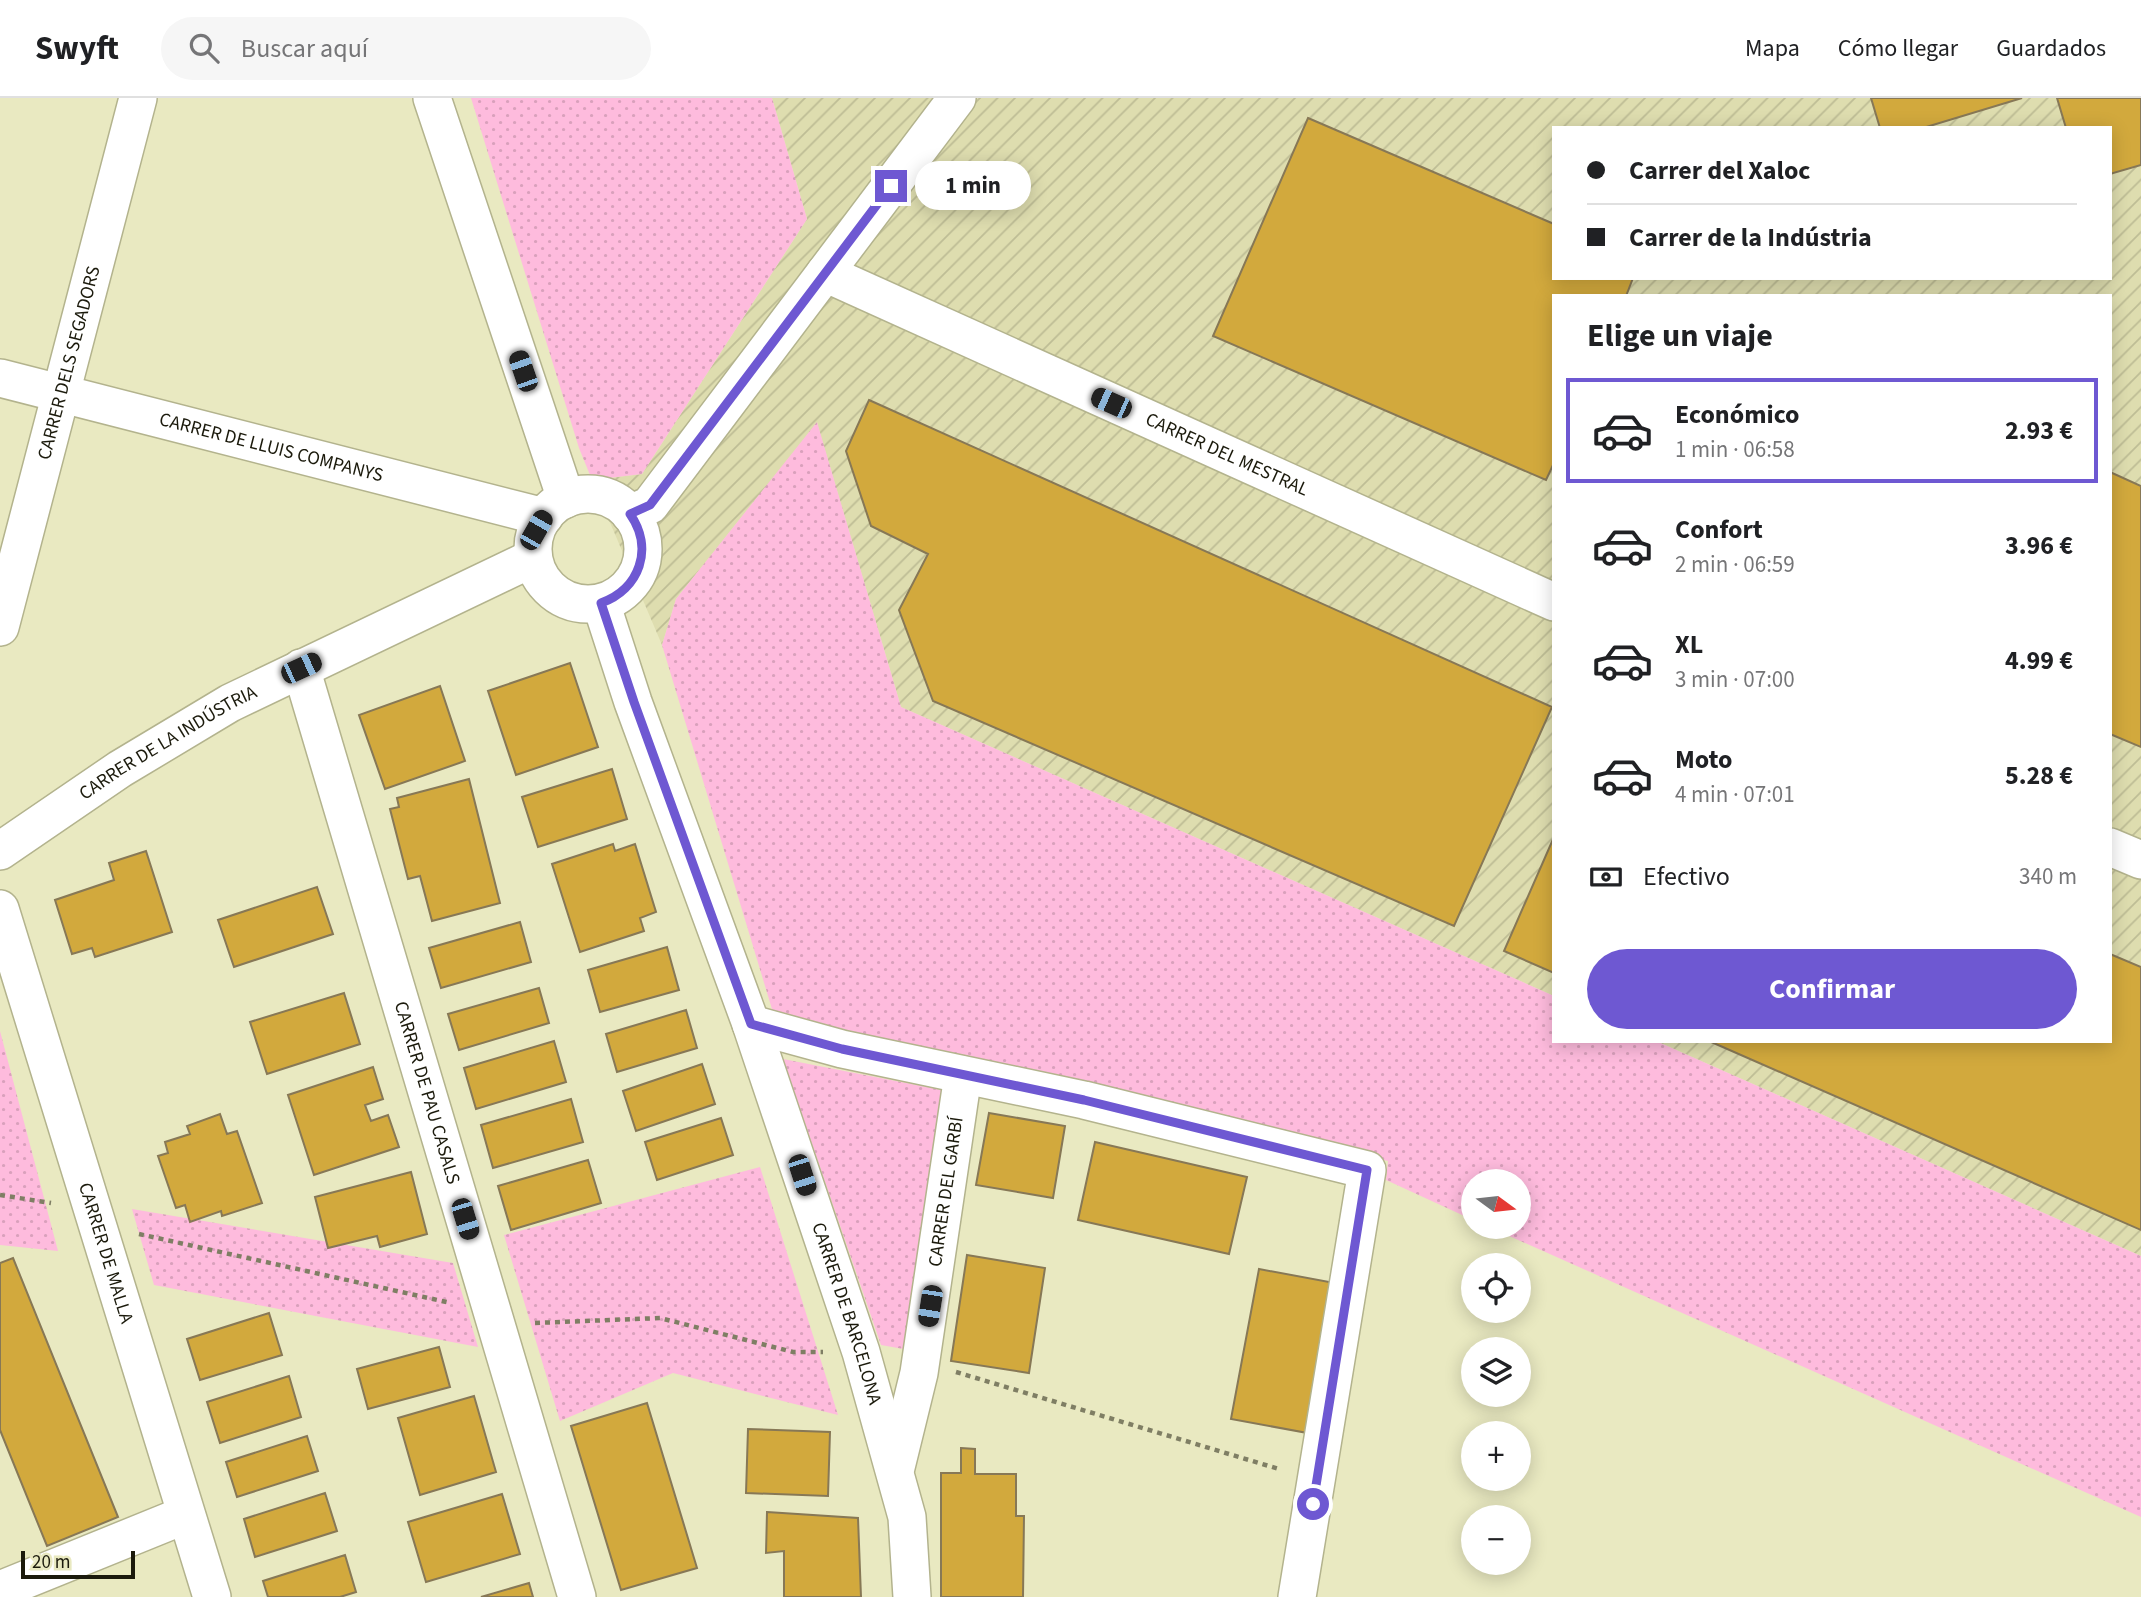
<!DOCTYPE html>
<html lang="es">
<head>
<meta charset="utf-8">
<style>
	body { margin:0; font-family:"Source Sans 3",sans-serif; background:#f6f6f6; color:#202124; height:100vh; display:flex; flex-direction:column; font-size:26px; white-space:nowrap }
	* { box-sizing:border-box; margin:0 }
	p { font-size:23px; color:#757577 }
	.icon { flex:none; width:38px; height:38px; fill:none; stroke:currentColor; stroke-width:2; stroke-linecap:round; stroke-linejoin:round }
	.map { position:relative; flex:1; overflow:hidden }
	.panel { position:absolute; left:1552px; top:196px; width:560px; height:749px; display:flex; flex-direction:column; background:#fff; border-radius:0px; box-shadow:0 4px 18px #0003 }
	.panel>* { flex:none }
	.hud { position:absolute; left:1552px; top:28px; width:560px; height:154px; border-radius:0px; box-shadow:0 4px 18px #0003; display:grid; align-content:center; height:154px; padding:0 35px; background:#fff }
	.needle { width:46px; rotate:105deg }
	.controls { position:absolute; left:1461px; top:1071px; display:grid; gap:14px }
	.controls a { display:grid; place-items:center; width:70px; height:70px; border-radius:50%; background:#fff; box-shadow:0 4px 18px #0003; font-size:35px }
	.scale { position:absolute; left:21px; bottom:18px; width:114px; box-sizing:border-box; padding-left:7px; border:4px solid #1b1a0c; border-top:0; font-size:19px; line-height:24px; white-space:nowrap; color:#1b1a0c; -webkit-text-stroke:5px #e9e9c1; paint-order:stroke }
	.end { position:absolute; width:32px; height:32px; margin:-16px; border:9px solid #6e58d2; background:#fff; box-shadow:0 0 0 4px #fff }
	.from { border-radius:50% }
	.bubble { position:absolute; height:49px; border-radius:24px; background:#fff; box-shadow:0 4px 18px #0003; font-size:23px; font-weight:700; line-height:49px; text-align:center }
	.car { position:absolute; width:21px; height:42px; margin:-21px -10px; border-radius:9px; box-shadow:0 0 5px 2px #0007; background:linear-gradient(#222 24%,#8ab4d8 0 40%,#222 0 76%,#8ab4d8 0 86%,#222 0) }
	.hud b { display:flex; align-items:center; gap:24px; height:66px; font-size:26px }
	.hud b+b { border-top:2px solid #e0e0e0 }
	.hud i { width:18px; height:18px; background:#202124 }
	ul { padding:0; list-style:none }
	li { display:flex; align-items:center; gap:21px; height:105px; margin:0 14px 10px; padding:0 21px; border:4px solid transparent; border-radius:0px }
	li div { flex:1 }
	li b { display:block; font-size:26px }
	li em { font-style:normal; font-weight:700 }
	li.current { border-color:#6e58d2 }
	li>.icon { width:63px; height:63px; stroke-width:1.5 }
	h2 { padding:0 35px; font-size:32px; line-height:84px }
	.pay { display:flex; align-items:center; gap:18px; height:77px; padding:0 35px; font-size:26px }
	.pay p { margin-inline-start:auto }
	.primary-button { display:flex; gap:14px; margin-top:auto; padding:14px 35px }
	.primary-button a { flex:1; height:80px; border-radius:42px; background:#6e58d2; color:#fff; font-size:28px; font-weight:700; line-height:80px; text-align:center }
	header { display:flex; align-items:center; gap:42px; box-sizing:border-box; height:98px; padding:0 35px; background:#fff; border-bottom:2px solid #e0e0e0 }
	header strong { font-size:33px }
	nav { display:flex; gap:38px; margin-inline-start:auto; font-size:24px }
	.search { width:490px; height:63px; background:#f6f6f6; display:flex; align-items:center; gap:18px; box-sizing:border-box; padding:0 24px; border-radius:38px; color:#757577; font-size:26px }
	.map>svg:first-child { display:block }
	.industrial { fill:url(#industrial-furrows); fill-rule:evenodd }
	.grass { fill:url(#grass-dots) }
	.building { fill:#d2a93d; stroke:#877856; stroke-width:2 }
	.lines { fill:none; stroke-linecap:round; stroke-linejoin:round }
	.minor-casing { stroke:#b3b38d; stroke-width:40 }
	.path { stroke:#7f7e64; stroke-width:4.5; stroke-dasharray:5 5; stroke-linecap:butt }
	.minor { stroke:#fff; stroke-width:37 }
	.route { stroke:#6e58d2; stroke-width:9 }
	.labels { text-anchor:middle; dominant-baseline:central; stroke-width:5; stroke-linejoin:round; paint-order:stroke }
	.street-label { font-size:19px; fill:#1b1a0c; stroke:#e9e9c1 }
</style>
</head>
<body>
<header>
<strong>Swyft</strong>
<div class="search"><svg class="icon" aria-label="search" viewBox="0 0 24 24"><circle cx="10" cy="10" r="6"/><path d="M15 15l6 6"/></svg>Buscar aquí</div>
<nav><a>Mapa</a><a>Cómo llegar</a><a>Guardados</a></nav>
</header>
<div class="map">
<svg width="2141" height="1499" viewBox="0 0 2141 1499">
	<defs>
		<pattern id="industrial-furrows" width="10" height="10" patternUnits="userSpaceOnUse" patternTransform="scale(1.75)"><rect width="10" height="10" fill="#deddaf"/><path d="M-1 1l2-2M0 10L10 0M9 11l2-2" fill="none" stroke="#bebd95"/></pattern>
		<pattern id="grass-dots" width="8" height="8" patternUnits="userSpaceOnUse" patternTransform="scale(1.75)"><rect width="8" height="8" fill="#febbdd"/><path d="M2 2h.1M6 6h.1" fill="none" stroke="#d9a0bc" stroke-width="1.8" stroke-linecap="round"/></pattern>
	</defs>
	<rect width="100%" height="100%" fill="#e9e9c1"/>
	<path class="industrial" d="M772,0H2141V1158L1656,943H2110V198H1554V898L901,609L817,325L676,501L662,547L592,382L642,376L807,121ZM1554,30H2110V180H1554Z"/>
	<path class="grass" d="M471,0H772L807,121L642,376L592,382L579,350Z
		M817,324L901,609L1554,898V943H1656L2141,1158V1419L1489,1129H1519V1083H1474L1473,1122L1386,1082L1388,1063L975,962L775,921L662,547L676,501Z
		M0,933L58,1153L0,1147Z
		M783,961L947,993L909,1252L881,1247Z
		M760,1069L838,1317L673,1275L560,1323L504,1137Z
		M132,1111L453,1165L478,1249L154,1187Z"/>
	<path class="building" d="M1871,0H2022L1923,30H1880Z
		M2057,0H2141V67L2110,76V30H2066Z
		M1308,20L1554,126V180H1633L1626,198H1554V365L1546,382L1213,238Z
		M869,302L1552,609L1454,828L933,603L899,512L928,456L871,428L846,353Z
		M2110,374L2141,388V649L2110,636Z
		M570,565L598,649L516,677L488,593Z
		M440,588L465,663L385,691L359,617Z
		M612,671L627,721L538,749L522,699Z
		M469,681L500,805L432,823L420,778L408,781L390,711L399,709L397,700Z
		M1554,739V875L1504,853Z
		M613,746L615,753L635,746L656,814L640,820L644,833L580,854L552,766Z
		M146,753L172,834L95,859L92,850L72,856L55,802L114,782L109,765Z
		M317,789L333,836L234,869L218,822Z
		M520,824L531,864L441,890L429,850Z
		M667,849L679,892L600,914L588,872Z
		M2110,856L2141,869V1132L1709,943H2110Z
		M539,890L549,925L459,952L448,916Z
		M344,895L360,946L267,976L250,924Z
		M686,912L697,950L617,974L606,936Z
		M554,943L566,984L476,1011L464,970Z
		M702,966L715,1006L636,1033L623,993Z
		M373,969L383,1001L365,1007L371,1023L388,1017L399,1049L314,1077L288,997Z
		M571,1001L583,1044L493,1070L481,1027Z
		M989,1015L1065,1028L1053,1100L976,1087Z
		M220,1016L227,1036L237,1033L262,1105L222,1118L221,1113L190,1124L185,1107L176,1110L158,1058L168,1055L165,1044L190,1036L187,1028Z
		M721,1020L733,1057L657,1082L645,1044Z
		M1095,1044L1247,1079L1229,1156L1078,1122Z
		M588,1062L601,1105L511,1132L498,1088Z
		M411,1074L427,1136L380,1149L377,1138L328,1150L315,1099Z
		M967,1157L1045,1170L1029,1275L951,1263Z
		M13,1160L118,1419L47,1448L0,1332V1165Z
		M1259,1171L1340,1186L1313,1336L1231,1321Z
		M269,1215L282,1257L200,1282L187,1241Z
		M439,1249L450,1289L368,1311L357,1271Z
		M289,1278L301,1319L220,1345L207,1304Z
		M474,1298L496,1374L420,1397L398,1320Z
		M647,1305L697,1470L621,1492L571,1328Z
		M748,1331L830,1334L828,1398L746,1395Z
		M307,1338L318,1373L237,1399L226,1364Z
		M961,1350L975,1351V1376H1016V1418H1024L1023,1499H941V1375H961Z
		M325,1395L337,1433L255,1459L244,1421Z
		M502,1396L520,1456L426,1484L408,1424Z
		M767,1414L858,1420L861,1499H784V1453L766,1455Z
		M345,1457L356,1494L340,1499H268L263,1483Z
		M529,1485L533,1499H481Z"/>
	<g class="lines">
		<g class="minor-casing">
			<g id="minor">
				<path d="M432,0L566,401"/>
				<path id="s1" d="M825,175L1554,504"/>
				<path id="s2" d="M0,280L544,419"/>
				<circle cx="588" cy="451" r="55"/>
				<path d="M630,416L650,407L957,0"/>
				<path id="s3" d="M601,505L633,604L751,926L861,1254L907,1419L912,1499"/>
				<path id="s4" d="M0,529L138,0"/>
				<path id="s5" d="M301,570L577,1499"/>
				<path d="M2110,749L2141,762"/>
				<path id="s6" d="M0,753L120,671L230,605L533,460"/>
				<path id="s7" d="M0,811L212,1499"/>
				<path d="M751,926L842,951L1084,1002L1367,1072L1297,1499"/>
				<path id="s8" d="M896,1369L919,1275L963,977"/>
				<path d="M0,1492L185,1417"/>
			</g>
		</g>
		<path class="path" d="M0,1097L51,1105
			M139,1136L451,1205
			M535,1225L660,1220L793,1254H823
			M956,1274L1279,1371"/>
		<use href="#minor" class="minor"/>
	</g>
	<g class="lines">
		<path class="route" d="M891,88L650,407L630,416C654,450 640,491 601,505L634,604L751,926L842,951L1084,1002L1367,1072L1313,1406"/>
	</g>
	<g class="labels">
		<g class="street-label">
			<text stroke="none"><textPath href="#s4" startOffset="273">CARRER DELS SEGADORS</textPath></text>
			<text stroke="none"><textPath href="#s2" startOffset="280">CARRER DE LLUIS COMPANYS</textPath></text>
			<text stroke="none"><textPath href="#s1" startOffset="441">CARRER DEL MESTRAL</textPath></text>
			<text stroke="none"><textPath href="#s6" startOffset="200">CARRER DE LA INDÚSTRIA</textPath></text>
			<text stroke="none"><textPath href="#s5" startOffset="443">CARRER DE PAU CASALS</textPath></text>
			<text stroke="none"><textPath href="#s8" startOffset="280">CARRER DEL GARBÍ</textPath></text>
			<text stroke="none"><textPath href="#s7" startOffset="360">CARRER DE MALLA</textPath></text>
			<text stroke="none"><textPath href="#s3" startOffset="752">CARRER DE BARCELONA</textPath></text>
		</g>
	</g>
</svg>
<div class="controls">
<a><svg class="needle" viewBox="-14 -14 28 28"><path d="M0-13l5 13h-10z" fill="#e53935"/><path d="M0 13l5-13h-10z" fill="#757577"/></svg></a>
<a><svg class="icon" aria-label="locate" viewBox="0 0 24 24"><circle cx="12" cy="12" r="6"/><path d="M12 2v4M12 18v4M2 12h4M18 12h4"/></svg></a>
<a><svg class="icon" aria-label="layers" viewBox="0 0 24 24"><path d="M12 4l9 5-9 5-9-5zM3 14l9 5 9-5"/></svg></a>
<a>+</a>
<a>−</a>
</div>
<div class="scale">20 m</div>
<i class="end from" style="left:1313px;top:1406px"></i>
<i class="end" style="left:891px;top:88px"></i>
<div class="bubble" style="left:915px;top:63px;width:116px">1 min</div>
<i class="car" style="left:523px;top:273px;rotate:341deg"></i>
<i class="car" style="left:1111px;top:305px;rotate:294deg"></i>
<i class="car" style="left:536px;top:432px;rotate:30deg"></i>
<i class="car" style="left:301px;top:570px;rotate:65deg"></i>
<i class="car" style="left:802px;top:1077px;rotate:162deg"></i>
<i class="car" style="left:465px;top:1121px;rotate:163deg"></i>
<i class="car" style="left:930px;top:1208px;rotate:189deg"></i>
<div class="hud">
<b><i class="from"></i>Carrer del Xaloc</b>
<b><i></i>Carrer de la Indústria</b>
</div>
<section class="panel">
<h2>Elige un viaje</h2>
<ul>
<li class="current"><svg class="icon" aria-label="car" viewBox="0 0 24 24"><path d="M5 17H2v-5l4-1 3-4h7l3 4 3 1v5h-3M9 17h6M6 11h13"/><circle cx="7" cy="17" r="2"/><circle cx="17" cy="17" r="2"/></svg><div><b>Económico</b><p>1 min · 06:58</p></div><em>2.93 €</em></li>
<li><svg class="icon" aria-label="car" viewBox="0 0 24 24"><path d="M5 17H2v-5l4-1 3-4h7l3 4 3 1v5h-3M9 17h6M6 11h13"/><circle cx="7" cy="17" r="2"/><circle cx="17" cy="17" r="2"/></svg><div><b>Confort</b><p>2 min · 06:59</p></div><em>3.96 €</em></li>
<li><svg class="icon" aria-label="car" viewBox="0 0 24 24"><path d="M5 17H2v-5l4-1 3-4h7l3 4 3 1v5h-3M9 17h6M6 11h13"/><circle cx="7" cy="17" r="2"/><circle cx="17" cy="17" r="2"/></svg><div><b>XL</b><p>3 min · 07:00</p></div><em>4.99 €</em></li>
<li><svg class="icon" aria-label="car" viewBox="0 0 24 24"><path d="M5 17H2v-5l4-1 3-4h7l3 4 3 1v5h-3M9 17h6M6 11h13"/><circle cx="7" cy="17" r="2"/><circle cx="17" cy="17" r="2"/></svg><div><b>Moto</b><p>4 min · 07:01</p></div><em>5.28 €</em></li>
</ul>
<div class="pay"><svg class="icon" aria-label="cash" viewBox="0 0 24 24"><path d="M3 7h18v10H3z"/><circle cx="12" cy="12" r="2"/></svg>Efectivo<p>340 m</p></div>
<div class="primary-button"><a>Confirmar</a></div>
</section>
</div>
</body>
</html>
